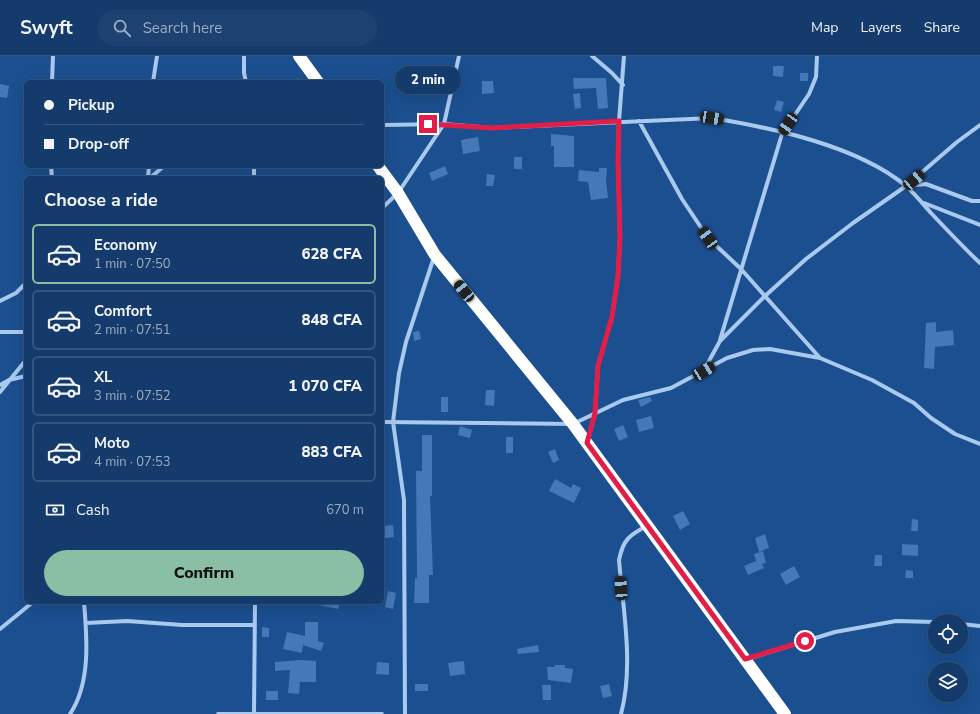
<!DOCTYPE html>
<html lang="en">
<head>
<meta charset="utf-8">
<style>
	body { margin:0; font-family:"Nunito Sans",sans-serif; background:#1d4271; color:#f1f3f6; height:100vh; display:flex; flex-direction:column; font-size:15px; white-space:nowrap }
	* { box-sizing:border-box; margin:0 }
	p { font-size:13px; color:#9dadc1 }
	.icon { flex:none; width:22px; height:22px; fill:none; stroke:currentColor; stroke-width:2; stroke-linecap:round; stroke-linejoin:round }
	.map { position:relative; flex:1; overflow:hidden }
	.details { position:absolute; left:24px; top:120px; width:360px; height:428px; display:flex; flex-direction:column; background:#143b6b; border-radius:6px; box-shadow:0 4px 16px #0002,0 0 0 1px #33557e }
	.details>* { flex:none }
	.top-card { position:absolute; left:24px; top:24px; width:360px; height:88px; border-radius:6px; box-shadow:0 4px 16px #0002,0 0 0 1px #33557e; display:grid; align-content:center; height:88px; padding:0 20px; background:#143b6b }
	.tools { position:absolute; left:928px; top:558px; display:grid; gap:8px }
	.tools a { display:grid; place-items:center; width:40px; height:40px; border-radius:50%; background:#143b6b; box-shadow:0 4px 16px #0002,0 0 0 1px #33557e; font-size:20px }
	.end { position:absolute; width:18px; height:18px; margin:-9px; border:5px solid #e11d48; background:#fff; box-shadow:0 0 0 2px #fff }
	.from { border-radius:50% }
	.bubble { position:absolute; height:28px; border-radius:14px; background:#143b6b; box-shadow:0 4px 16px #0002,0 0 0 1px #33557e; font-size:13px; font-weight:800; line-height:28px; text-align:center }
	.car { position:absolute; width:12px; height:24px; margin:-12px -6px; border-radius:5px; box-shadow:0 0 3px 1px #0007; background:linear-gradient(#222 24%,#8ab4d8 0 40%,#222 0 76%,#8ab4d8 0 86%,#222 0) }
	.top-card b { display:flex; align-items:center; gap:14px; height:38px; font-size:15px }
	.top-card b+b { border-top:1px solid #33557e }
	.top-card i { width:10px; height:10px; background:#f1f3f6 }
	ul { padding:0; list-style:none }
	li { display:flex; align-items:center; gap:12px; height:60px; margin:0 8px 6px; padding:0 12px; border:2px solid #33557e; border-radius:6px }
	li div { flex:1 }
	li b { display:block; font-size:15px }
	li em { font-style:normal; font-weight:800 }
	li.on { border-color:#8abfa5 }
	li>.icon { width:36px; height:36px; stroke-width:1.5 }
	h2 { padding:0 20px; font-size:18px; line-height:48px }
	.pay { display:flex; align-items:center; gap:10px; height:44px; padding:0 20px; font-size:15px }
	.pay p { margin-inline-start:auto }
	.cta { display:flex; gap:8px; margin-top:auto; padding:8px 20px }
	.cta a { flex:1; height:46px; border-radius:24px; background:#8abfa5; color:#111; font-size:16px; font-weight:800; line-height:46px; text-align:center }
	header { display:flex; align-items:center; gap:24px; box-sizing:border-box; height:56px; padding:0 20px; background:#143b6b; border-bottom:1px solid #33557e }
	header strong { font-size:19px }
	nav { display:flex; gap:22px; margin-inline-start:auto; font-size:14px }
	.search { width:280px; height:36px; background:#1d4271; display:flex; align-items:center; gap:10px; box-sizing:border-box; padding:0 14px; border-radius:22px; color:#9dadc1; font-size:15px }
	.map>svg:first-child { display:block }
	.building { fill:#4478b7 }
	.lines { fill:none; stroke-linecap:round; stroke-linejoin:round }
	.street { stroke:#a9c9ee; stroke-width:4 }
	.highway { stroke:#fff; stroke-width:12 }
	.route { stroke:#e11d48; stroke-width:5 }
</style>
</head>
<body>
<header>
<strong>Swyft</strong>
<div class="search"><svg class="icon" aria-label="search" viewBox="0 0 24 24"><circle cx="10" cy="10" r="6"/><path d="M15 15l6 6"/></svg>Search here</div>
<nav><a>Map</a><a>Layers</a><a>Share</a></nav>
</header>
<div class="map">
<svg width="980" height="658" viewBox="0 0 980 658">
	<rect width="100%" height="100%" fill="#1b4f8f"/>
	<path class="building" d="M773,10H784L783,21L773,20Z
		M800,17H808V25H800Z
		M573,22H606L608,52L598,53L596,32L574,33Z
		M482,25H493L494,37L482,38Z
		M0,28L9,30L7,42L0,41Z
		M580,37L581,52L575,53L573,38Z
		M777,44L784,46L781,56L774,54Z
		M551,78L574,80V111H554V90H551Z
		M478,81L480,95L463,98L461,84Z
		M514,101H522V113H514Z
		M445,110L448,118L432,125L429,117Z
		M599,112H607L606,124L608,142L591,144L588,126L578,125L579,114L599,116Z
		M487,118L495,119L493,130H486Z
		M936,266V276L953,274L954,289L935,291L934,313L924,312L926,267Z
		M419,275L421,283L414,285L413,276Z
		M486,334H495L494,350L485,349Z
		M441,341H448V356H441Z
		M650,341L652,345L641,351L638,344Z
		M651,360L654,372L639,376L636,364Z
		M623,369L628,381L619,385L614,373Z
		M460,370L472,374L470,382L458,379Z
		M422,379H432V440H430L433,519H429V547H414L415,522H417L416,415H422Z
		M506,381H513V397H506Z
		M555,393L559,404L553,407L548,396Z
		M555,423L571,432L573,428L581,432L574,447L549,435Z
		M683,455L690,468L680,474L673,460Z
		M912,463L918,464V475H911Z
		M393,469L394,481L384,482L383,470Z
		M765,478L769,492L759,496L755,482Z
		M902,488L918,489V500L902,499Z
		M763,495L766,507L762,508L764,512L748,519L744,510L756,505L754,498Z
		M875,499H882V510H874Z
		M794,510L800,521L786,529L780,518Z
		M906,514L913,515V522H905Z
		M388,535L396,537L393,553L385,551Z
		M320,546H340L338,553L319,549Z
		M305,566H318V585L324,587L321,595L303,589L302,597L283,593L287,576L305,580Z
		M262,571L269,572V581H262Z
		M538,589L539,596L518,598L517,593Z
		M300,604L316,605V626H300L299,638L288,637L290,614L275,615V606Z
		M464,605L465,618L450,620L448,607Z
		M377,606L389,607V619L376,618Z
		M554,609H565V612L573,613L571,627L548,624L547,611H555Z
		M415,628H428V635H415Z
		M609,628L612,640L603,642L600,630Z
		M542,629H551V644H543Z
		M266,635H278V644H266Z"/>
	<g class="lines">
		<path class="street" d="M244,0V17L246,26
			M592,0L612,17L623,29
			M52,26L53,0
			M153,26L157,0
			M639,65L682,143L708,182L741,213L820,302
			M382,69L444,68L492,72L712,62C773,72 858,90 906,130C915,138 923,148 931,157C947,174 963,191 980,207
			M51,110L52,122
			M254,110V122
			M148,122L149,110
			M150,122L164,110
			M907,130L926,128L972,145H980
			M924,147L980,169
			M382,152L398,137L444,68L459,0
			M0,245L16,237L26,227
			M0,276H26
			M720,284L782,78L809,38L816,21L817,0
			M704,314L720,285L765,240L806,203L853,167L906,130L957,86L980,69
			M0,329L9,324L26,320
			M0,336L26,304
			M382,366L573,368L623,344L671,332L727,302L753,294L770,293L820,302L872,324L914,347L931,362L955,378L980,388
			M588,384L595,357L598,310L612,261L618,220L620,182L618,105L619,65L624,0
			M86,567L127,565L182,569H254
			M961,568L980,570
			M0,573L33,546
			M747,603L835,576L896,565L935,566
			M70,658C91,627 87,581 84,546
			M218,658H382
			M254,658L255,546
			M405,658L404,444L393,366L399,317L406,286L434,201
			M621,658C634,610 623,553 619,504C623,484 629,479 647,470"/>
		<path class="highway" d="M299,0L318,26
			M378,110L398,137L435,199L573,368L785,658"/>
	</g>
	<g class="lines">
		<path class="route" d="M428,68L492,72L619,65L618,105L620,182L618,220L612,261L598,310L595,357L587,387L745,603L805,585"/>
	</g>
</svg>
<div class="tools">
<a><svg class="icon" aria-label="locate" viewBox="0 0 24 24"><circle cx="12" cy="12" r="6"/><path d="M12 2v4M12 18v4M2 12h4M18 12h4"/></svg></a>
<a><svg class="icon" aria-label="layers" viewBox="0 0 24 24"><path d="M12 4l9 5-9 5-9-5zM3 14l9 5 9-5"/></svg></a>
</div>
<i class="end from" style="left:805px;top:585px"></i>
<i class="end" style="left:428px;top:68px"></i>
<div class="bubble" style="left:395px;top:10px;width:66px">2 min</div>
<i class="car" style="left:712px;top:62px;rotate:99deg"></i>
<i class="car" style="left:788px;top:68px;rotate:214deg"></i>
<i class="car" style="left:914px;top:124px;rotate:50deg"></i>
<i class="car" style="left:708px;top:182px;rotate:325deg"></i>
<i class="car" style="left:464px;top:235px;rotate:321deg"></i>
<i class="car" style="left:704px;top:315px;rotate:59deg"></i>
<i class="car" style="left:621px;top:532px;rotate:356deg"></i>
<div class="top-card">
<b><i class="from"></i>Pickup</b>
<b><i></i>Drop-off</b>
</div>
<section class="details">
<h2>Choose a ride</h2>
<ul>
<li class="on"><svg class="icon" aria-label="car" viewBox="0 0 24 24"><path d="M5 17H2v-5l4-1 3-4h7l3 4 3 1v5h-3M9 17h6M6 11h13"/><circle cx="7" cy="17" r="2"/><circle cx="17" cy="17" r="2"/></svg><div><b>Economy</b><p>1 min · 07:50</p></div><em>628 CFA</em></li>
<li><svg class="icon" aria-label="car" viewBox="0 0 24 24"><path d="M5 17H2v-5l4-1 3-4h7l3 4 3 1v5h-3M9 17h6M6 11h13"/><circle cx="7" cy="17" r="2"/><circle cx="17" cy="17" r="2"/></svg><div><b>Comfort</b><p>2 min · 07:51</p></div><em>848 CFA</em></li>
<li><svg class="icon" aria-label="car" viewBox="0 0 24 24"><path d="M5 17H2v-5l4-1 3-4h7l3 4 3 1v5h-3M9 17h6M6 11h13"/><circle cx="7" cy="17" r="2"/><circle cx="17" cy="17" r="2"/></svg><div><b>XL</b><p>3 min · 07:52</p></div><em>1 070 CFA</em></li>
<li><svg class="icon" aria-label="car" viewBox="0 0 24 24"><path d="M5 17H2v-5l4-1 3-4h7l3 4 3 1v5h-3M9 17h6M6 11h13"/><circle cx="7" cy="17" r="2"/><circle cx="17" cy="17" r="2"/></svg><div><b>Moto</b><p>4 min · 07:53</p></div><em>883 CFA</em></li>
</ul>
<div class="pay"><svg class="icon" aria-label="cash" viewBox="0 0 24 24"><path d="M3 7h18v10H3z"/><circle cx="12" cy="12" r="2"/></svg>Cash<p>670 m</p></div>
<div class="cta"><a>Confirm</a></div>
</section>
</div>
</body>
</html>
